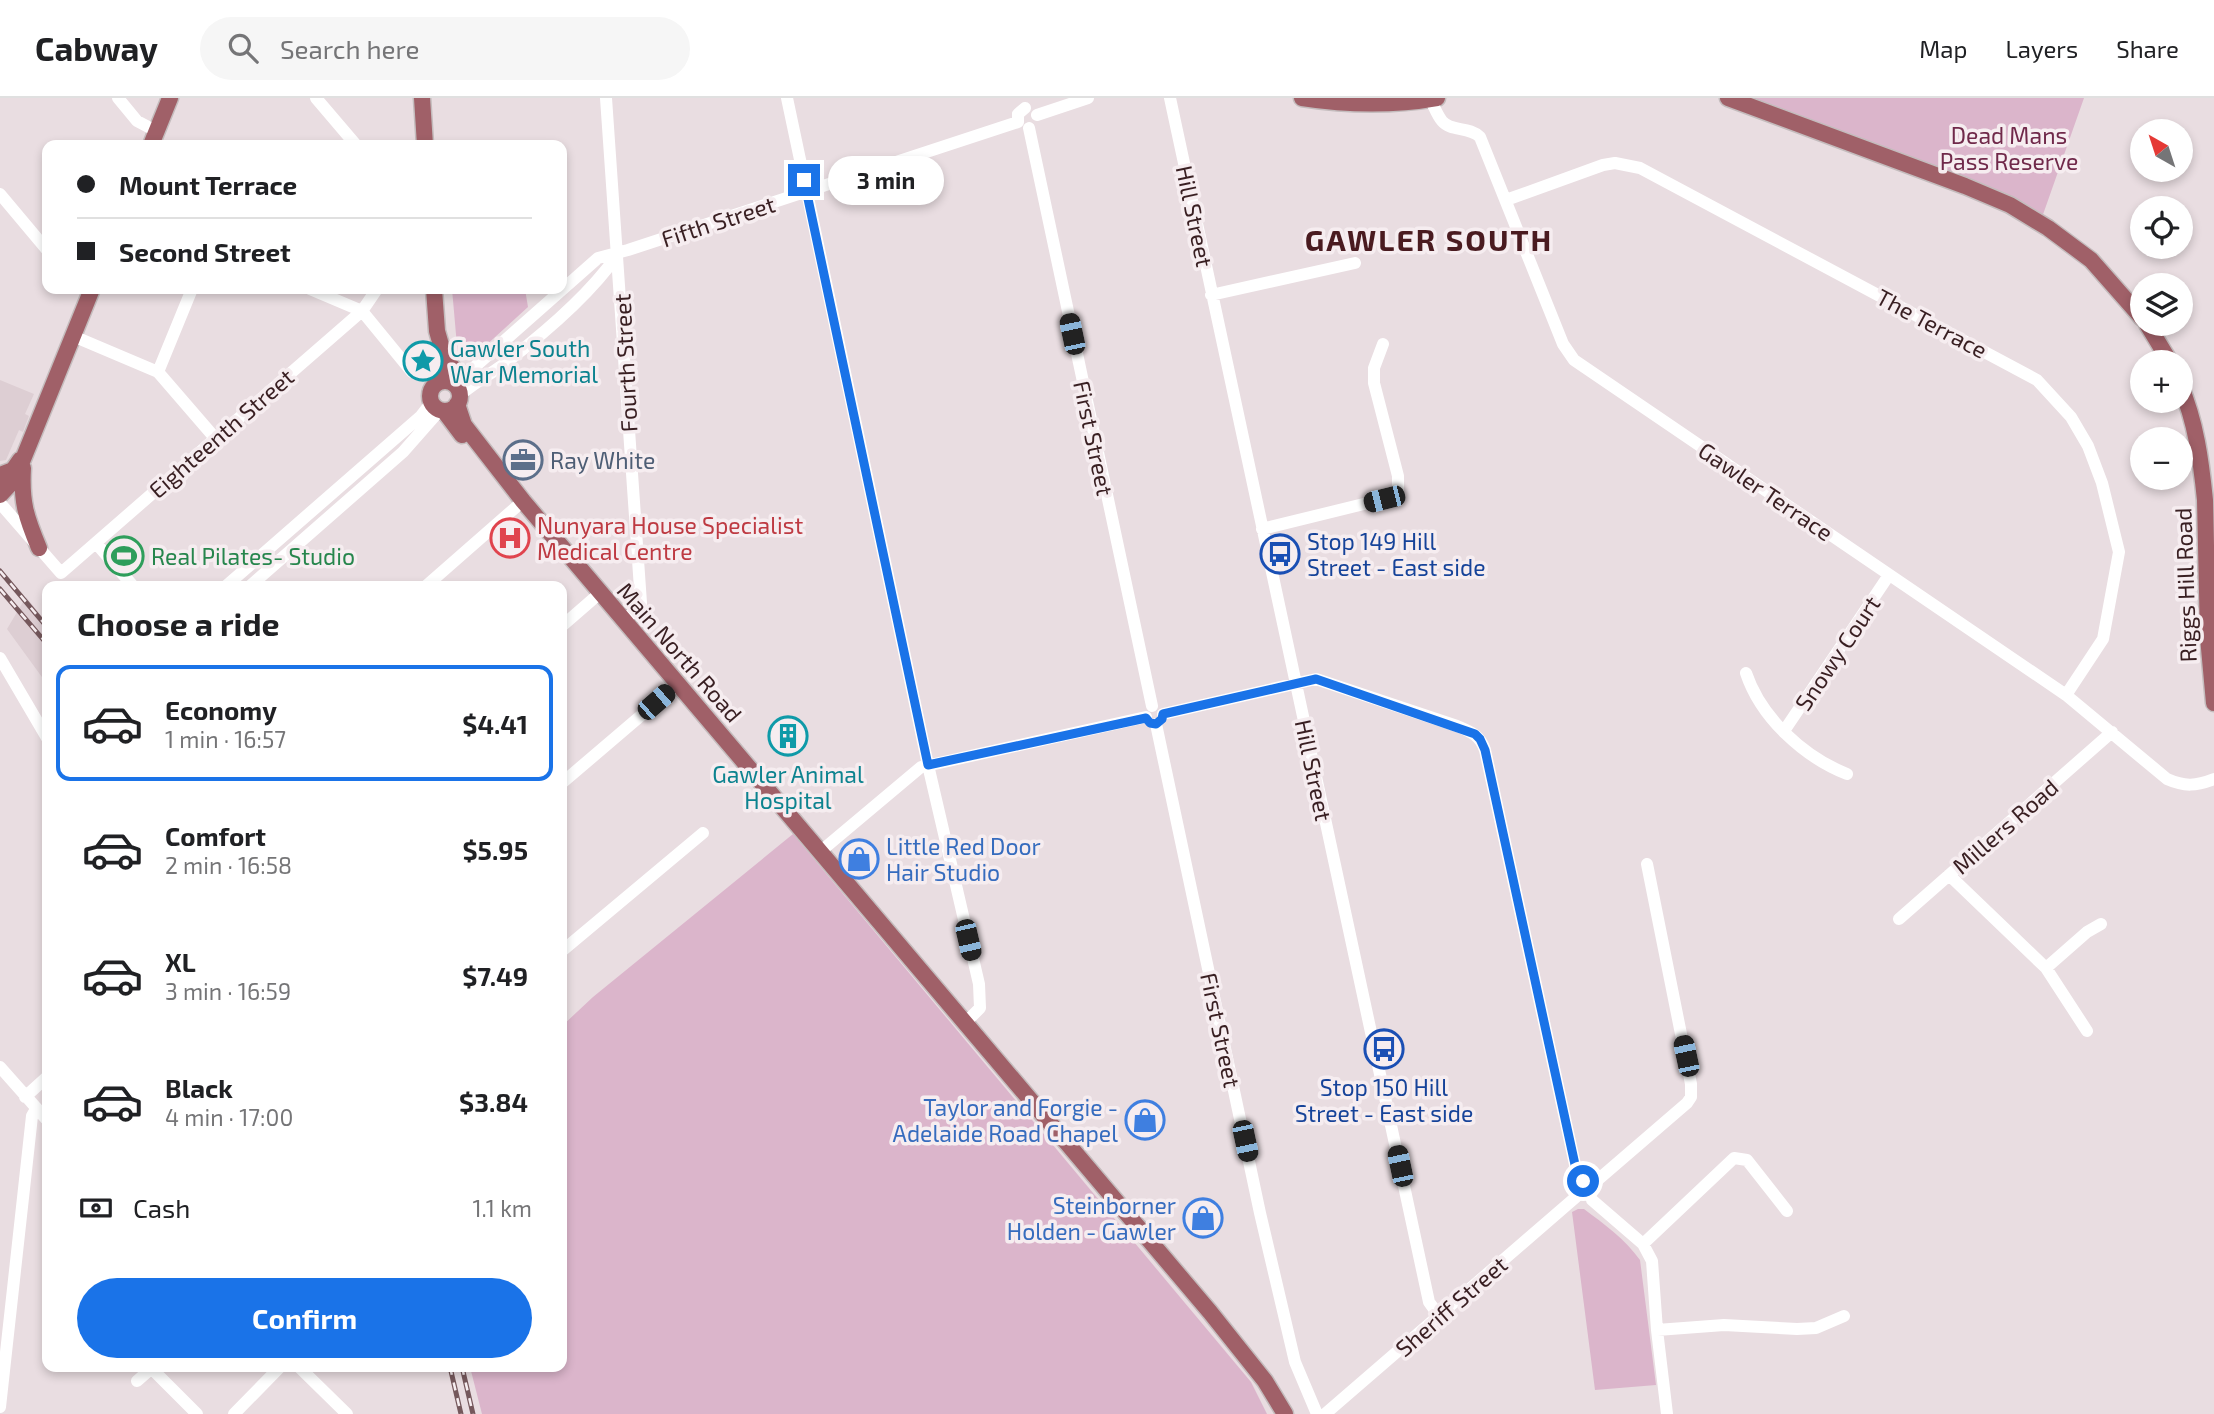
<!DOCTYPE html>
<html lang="en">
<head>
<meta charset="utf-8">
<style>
	body { margin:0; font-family:"Exo 2",sans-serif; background:#f6f6f6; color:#202124; height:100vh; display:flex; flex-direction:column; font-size:26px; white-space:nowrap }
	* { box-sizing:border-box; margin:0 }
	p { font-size:23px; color:#757577 }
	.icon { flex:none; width:38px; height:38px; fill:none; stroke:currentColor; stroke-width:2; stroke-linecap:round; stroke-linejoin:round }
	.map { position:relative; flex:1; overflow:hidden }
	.details { position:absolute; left:42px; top:483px; width:525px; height:791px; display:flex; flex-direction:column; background:#fff; border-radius:14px; box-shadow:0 4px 10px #0003 }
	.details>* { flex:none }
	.guide { position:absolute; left:42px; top:42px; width:525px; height:154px; border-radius:14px; box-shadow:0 4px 10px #0003; display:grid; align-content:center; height:154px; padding:0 35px; background:#fff }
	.needle { width:46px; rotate:321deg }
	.tools { position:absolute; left:2130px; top:21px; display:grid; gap:14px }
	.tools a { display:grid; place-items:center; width:63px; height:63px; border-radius:50%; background:#fff; box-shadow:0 4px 10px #0003; font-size:35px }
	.end { position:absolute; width:32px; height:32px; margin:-16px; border:9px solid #1a73e8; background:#fff; box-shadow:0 0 0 4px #fff }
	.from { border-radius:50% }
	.bubble { position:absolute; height:49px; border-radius:24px; background:#fff; box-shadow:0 4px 10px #0003; font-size:23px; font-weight:700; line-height:49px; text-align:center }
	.car { position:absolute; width:21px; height:42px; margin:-21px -10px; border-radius:9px; box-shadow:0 0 5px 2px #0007; background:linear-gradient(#222 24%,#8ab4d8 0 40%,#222 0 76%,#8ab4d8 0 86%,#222 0) }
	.guide b { display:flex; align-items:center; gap:24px; height:66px; font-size:26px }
	.guide b+b { border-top:2px solid #e0e0e0 }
	.guide i { width:18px; height:18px; background:#202124 }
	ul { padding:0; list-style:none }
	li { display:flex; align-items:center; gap:21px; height:116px; margin:0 14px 10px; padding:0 21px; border:4px solid transparent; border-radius:14px }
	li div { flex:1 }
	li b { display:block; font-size:26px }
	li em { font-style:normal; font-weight:700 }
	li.on { border-color:#1a73e8 }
	li>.icon { width:63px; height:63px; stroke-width:1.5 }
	h2 { padding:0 35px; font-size:32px; line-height:84px }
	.pay { display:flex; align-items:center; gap:18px; height:77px; padding:0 35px; font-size:26px }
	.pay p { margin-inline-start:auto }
	.primary-button { display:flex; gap:14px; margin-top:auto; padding:14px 35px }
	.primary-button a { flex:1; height:80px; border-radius:42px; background:#1a73e8; color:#fff; font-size:28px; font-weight:700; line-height:80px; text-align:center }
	header { display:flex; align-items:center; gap:42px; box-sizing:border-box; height:98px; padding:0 35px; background:#fff; border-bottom:2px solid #e0e0e0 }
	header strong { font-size:33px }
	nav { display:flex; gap:38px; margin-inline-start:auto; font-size:24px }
	.search { width:490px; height:63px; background:#f6f6f6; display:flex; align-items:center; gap:18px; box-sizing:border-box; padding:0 24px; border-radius:38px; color:#757577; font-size:26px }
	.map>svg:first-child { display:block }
	.built { fill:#ddced3 }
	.green { fill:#dbb5cb }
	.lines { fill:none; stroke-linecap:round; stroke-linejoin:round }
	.major-casing { stroke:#c4bcbd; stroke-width:19 }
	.minor { stroke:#fff; stroke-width:12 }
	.major { stroke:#a06068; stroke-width:16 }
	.rail-casing { stroke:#75585c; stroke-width:5 }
	.rail { stroke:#f6edf0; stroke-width:2.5; stroke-dasharray:8; stroke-linecap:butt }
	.route { stroke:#1a73e8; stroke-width:9 }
	.labels { text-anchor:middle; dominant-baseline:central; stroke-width:7; stroke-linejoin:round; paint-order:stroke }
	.park-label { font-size:23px; fill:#70294a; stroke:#f6edf0 }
	.street-label { font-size:23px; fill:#391f22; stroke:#f6edf0 }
	.culture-label { font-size:23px; fill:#0d838f; stroke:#f6edf0; text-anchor:start }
	.service-label { font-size:23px; fill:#4e5e75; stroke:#f6edf0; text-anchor:start }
	.health-label { font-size:23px; fill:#be3a42; stroke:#f6edf0; text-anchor:start }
	.transit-label { font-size:23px; fill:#164399; stroke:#f6edf0; text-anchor:start }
	.leisure-label { font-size:23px; fill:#27864d; stroke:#f6edf0; text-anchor:start }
	.shop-label { font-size:23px; fill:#366cbe; stroke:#f6edf0; text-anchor:end }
	.district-label { font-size:30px; font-weight:bold; letter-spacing:2px; fill:#4a1b20; stroke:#f6edf0 }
</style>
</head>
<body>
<header>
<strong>Cabway</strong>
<div class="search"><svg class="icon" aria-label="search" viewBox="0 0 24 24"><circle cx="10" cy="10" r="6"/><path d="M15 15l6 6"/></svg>Search here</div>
<nav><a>Map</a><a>Layers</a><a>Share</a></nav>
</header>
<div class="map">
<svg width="2214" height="1316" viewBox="0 0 2214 1316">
	<rect width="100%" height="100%" fill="#e9dde1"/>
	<path class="built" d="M0,282L34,296L25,316L29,318L23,334L19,332L6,362L0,363Z
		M26,499L47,525V586L7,531Z"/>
	<path class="green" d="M1728,0H2084L2040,125Z
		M452,191H525L528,209L472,260L458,259Z
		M793,736L1251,1284L1267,1316H482L470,1269H562V928L593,899Z
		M1578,1111H1584C1604,1126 1625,1141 1640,1162L1656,1287L1595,1292L1572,1114Z"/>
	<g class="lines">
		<g class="major-casing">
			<path id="major" d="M422,0L425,47
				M1302,0C1347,7 1392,8 1437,0
				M1728,0L1965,88L2010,107L2048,130L2091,162L2142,220
				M151,47L170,0
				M434,191L437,233L441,247L443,272L448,283
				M2147,226L2170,264
				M442,259L457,274L467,276
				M430 298a15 15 0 1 1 30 0a15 15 0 1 1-30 0Z
				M2180,287C2196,324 2201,363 2205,402L2208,539L2214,605
				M457,306L464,327L523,403L1210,1214L1265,1283L1285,1316
				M444,313L462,337
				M23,370C21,404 26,419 39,450
				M0,377L13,372L20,362
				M0,397L15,381L92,191"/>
		</g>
		<path class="minor" d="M118,0L137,23L156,33
			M316,0L356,47
			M606,0L641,505L636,512L623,523
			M787,0L928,667L979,886L980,910L966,924
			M1170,0L1429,1204L1439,1218
			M1430,1C1434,8 1437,17 1442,23C1451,34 1469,28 1480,39L1563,246L1574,262L2066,597L2167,681C2185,689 2196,688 2214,681
			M1037,17L1088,0
			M1018,24V16L1025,10
			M1029,30L1152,608
			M0,96L47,152
			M1506,102L1603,67L1615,65L1640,70L2037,282L2071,319L2088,348L2102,385L2119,454L2103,541L2066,597
			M310,191L362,213L412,274
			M1211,197L1355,165
			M73,238L158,274L215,340
			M158,274L192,191
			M462,280L598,160L628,152L1018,24
			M460,297C473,286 487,278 500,269C541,238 589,198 618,156
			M0,405L61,475L362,213L377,191
			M1262,431L1384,401L1398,392V378L1374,285V270L1383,246
			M96,445L133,488
			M226,488L421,318L431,305
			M250,488L403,354L440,312
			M426,488L523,403
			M562,528L600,495
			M0,560L47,640
			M1746,575C1761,620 1804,659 1847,676
			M1163,616L1316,581L1457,628C1471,634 1480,637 1485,652L1579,1085
			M1156,626L1260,1115L1295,1264L1317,1316
			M1784,633L1889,477
			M562,685L678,586
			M821,753L921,669L1146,619
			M1949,777L2046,870L2087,933
			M1899,821L2112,634
			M562,853L703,735
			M2046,870L2087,834L2101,826
			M0,969L47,1022
			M25,999L47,979
			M1593,1086L1687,1005L1691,999V986L1647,766
			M1592,1102L1643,1146L1652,1163L1657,1232L1667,1316
			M1643,1146L1734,1060L1747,1062L1787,1113
			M1657,1232L1724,1227L1797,1231L1816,1230L1844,1218
			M299,1269L347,1316
			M151,1270L197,1316
			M137,1283L153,1269
			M0,1309L32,1018L36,1011
			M234,1316L280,1269
			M1325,1316L1576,1099"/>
		<use href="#major" class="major"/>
		<g class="rail-casing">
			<path id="rail" d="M0,473L47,529
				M0,491L47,546
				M450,1269L461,1316
				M462,1269L473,1316"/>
		</g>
		<use href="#rail" class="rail"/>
	</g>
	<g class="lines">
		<path class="route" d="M804,82L928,667L1146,620L1150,625L1156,626L1162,621L1163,616L1316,581L1475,636L1480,641L1485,652L1579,1085L1583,1083"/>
	</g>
	<defs>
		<g id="sight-ring" transform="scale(2.0125)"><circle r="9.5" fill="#f6edf0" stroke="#0f9aa8" stroke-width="1.5"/><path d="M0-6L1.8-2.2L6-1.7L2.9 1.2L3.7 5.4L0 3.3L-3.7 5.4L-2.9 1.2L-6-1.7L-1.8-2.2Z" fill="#0f9aa8"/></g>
		<g id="office-ring" transform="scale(2.0125)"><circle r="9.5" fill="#f6edf0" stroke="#5c6f8a" stroke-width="1.5"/><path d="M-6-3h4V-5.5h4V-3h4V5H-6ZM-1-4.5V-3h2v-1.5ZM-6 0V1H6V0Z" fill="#5c6f8a"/></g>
		<g id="hospital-ring" transform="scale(2.0125)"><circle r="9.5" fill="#f6edf0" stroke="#e0444e" stroke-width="1.5"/><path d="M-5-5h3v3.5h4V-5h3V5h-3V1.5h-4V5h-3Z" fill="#e0444e"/></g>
		<g id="bus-ring" transform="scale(2.0125)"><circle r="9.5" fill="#f6edf0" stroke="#1a4fb4" stroke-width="1.5"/><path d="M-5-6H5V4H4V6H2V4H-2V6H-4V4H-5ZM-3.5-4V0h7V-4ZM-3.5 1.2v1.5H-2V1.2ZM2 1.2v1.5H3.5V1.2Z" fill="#1a4fb4"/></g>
		<g id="stadium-ring" transform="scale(2.0125)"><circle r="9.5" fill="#f6edf0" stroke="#2e9e5b" stroke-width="1.5"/><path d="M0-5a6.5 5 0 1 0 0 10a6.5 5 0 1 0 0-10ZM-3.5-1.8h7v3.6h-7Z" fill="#2e9e5b"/></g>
		<g id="building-ring" transform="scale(2.0125)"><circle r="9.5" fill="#f6edf0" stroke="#0f9aa8" stroke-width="1.5"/><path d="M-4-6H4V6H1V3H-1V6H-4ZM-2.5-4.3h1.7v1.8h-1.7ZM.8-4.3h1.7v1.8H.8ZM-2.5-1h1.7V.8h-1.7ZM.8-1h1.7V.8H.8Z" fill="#0f9aa8"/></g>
		<g id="shop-ring" transform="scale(2.0125)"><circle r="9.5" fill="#f6edf0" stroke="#3f7fe0" stroke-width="1.5"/><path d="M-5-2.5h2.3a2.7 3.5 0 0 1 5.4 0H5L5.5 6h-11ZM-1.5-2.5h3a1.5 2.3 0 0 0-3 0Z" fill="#3f7fe0"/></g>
	</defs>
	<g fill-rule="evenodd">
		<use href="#sight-ring" x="423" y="263"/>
		<use href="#office-ring" x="523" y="362"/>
		<use href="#hospital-ring" x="510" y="440"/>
		<use href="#bus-ring" x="1280" y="456"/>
		<use href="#stadium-ring" x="124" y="458"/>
		<use href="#building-ring" x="788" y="638"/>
		<use href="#shop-ring" x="859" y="761"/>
		<use href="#bus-ring" x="1384" y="951"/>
		<use href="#shop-ring" x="1145" y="1022"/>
		<use href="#shop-ring" x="1203" y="1120"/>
	</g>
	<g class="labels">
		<g class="park-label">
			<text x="2009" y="37">Dead Mans<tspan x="2009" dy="26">Pass Reserve</tspan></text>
		</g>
		<g class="street-label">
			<text transform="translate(1195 118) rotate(78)">Hill Street</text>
			<text transform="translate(718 123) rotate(-18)">Fifth Street</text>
			<text transform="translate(1932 225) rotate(28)">The Terrace</text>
			<text transform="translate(625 265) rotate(-93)">Fourth Street</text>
			<text transform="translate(221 335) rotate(-41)">Eighteenth Street</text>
			<text transform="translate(1094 340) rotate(78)">First Street</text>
			<text transform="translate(1766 393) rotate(34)">Gawler Terrace</text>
			<text transform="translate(2185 487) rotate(-92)">Riggs Hill Road</text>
			<text transform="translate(680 554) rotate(49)">Main North Road</text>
			<text transform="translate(1837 555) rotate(-56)">Snowy Court</text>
			<text transform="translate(1314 672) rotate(78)">Hill Street</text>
			<text transform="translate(2005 728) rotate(-41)">Millers Road</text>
			<text transform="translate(1221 932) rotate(78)">First Street</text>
			<text transform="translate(1451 1208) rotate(-41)">Sheriff Street</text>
		</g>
		<g class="culture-label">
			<text x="450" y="250">Gawler South<tspan x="450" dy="26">War Memorial</tspan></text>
			<text x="788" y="676" text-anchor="middle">Gawler Animal<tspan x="788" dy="26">Hospital</tspan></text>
		</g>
		<g class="service-label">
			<text x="550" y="362">Ray White</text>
		</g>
		<g class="health-label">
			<text x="537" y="427">Nunyara House Specialist<tspan x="537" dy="26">Medical Centre</tspan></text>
		</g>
		<g class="transit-label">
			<text x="1307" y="443">Stop 149 Hill<tspan x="1307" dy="26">Street - East side</tspan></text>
			<text x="1384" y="989" text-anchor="middle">Stop 150 Hill<tspan x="1384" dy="26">Street - East side</tspan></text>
		</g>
		<g class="leisure-label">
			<text x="151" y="458">Real Pilates- Studio</text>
		</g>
		<g class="shop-label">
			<text x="886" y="748" text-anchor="start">Little Red Door<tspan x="886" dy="26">Hair Studio</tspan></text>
			<text x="1118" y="1009">Taylor and Forgie -<tspan x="1118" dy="26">Adelaide Road Chapel</tspan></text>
			<text x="1176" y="1107">Steinborner<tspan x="1176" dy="26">Holden - Gawler</tspan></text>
		</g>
		<g class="district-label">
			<text x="1429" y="141">GAWLER SOUTH</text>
		</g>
	</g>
</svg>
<div class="tools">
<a><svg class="needle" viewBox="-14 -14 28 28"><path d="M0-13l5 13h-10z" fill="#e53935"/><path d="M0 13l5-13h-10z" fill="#757577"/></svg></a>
<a><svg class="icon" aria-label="locate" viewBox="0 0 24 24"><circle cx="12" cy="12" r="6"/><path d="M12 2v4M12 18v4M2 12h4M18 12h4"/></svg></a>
<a><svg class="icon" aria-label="layers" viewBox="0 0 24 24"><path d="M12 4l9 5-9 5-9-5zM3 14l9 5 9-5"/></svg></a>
<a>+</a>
<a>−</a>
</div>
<i class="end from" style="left:1583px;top:1083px"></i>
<i class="end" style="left:804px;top:82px"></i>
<div class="bubble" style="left:828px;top:58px;width:116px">3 min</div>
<i class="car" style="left:1072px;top:236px;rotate:348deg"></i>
<i class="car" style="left:1384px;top:401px;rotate:256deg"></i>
<i class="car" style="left:656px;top:604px;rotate:49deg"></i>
<i class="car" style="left:968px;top:842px;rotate:167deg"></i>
<i class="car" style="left:1686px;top:958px;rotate:348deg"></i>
<i class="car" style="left:1245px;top:1043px;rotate:168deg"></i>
<i class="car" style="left:1400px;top:1068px;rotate:348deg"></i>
<div class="guide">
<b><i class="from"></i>Mount Terrace</b>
<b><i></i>Second Street</b>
</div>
<section class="details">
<h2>Choose a ride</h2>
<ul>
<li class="on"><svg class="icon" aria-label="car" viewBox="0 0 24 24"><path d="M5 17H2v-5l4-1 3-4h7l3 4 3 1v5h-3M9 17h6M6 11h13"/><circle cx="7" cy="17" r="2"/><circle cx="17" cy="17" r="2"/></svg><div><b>Economy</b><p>1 min · 16:57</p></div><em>$4.41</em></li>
<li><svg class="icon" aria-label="car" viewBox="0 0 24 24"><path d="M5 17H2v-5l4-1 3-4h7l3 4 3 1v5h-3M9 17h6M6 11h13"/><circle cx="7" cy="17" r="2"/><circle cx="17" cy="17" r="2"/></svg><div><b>Comfort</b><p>2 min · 16:58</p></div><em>$5.95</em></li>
<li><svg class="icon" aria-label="car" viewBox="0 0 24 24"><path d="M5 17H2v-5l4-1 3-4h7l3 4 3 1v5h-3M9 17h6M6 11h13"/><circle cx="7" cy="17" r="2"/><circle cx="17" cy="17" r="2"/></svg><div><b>XL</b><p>3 min · 16:59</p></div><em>$7.49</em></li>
<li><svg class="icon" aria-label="car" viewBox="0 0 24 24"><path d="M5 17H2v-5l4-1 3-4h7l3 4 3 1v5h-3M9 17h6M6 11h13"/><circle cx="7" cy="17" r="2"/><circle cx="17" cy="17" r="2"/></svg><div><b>Black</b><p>4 min · 17:00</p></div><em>$3.84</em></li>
</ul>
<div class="pay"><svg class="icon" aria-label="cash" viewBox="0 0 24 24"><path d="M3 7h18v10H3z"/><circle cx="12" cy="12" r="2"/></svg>Cash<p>1.1 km</p></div>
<div class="primary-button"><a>Confirm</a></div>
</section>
</div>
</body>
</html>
